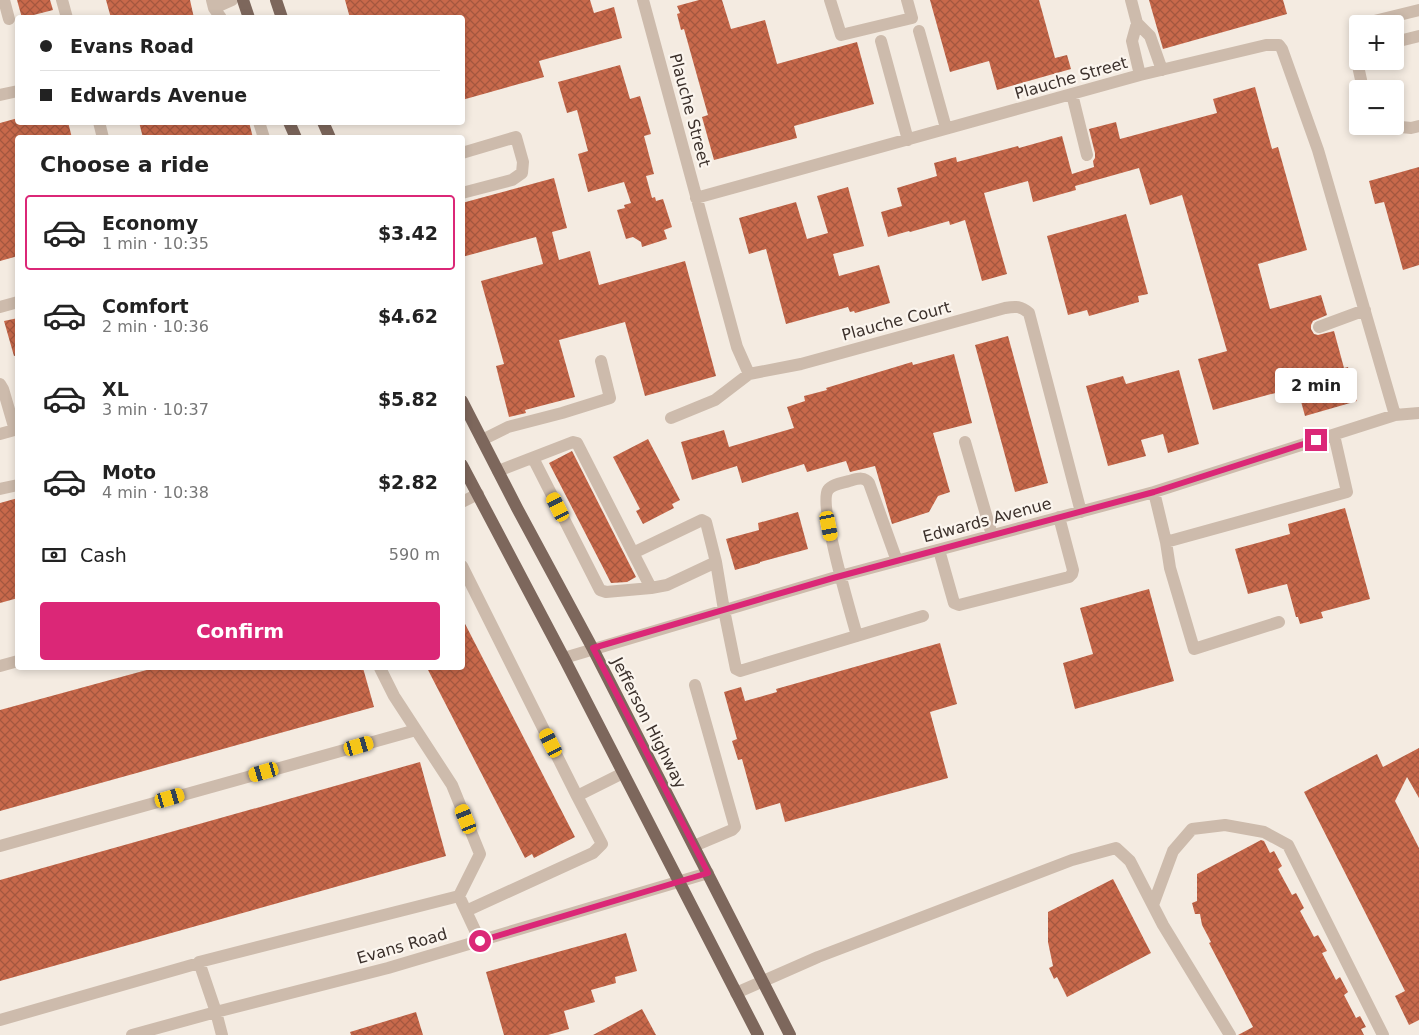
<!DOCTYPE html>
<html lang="en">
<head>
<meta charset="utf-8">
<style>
	body { margin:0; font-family:"DejaVu Sans",sans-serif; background:#f6f6f6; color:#222; height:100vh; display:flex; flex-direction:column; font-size:19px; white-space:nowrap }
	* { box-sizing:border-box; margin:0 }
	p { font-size:16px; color:#767676 }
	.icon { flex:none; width:28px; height:28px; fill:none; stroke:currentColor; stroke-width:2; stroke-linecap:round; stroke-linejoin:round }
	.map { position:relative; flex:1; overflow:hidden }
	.details { position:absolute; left:15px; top:135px; width:450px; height:535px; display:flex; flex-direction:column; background:#fff; border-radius:5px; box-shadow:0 2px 8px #0003 }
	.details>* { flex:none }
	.hud { position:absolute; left:15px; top:15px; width:450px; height:110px; border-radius:5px; box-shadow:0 2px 8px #0003; display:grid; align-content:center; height:110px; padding:0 25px; background:#fff }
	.buttons { position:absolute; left:1349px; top:15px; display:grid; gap:10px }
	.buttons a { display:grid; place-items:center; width:55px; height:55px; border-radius:5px; background:#fff; box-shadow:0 2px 8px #0003; font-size:25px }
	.end { position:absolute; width:22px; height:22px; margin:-11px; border:6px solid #db2777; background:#fff; box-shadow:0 0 0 2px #fff }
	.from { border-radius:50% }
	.bubble { position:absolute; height:35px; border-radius:5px; background:#fff; box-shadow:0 2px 8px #0003; font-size:16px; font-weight:700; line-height:35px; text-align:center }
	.car { position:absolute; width:15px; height:30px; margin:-15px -8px; border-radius:6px; box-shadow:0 0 4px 1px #0007; background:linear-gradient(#f5c518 24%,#345 0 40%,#f5c518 0 76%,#345 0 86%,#f5c518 0) }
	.hud b { display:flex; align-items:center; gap:18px; height:48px; font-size:19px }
	.hud b+b { border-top:1px solid #e0e0e0 }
	.hud i { width:12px; height:12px; background:#222 }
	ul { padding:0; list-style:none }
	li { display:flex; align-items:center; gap:15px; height:75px; margin:0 10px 8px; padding:0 15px; border:2px solid transparent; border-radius:5px }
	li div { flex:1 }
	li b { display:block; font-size:19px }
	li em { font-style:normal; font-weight:700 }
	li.current { border-color:#db2777 }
	li>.icon { width:45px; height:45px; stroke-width:1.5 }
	h2 { padding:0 25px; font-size:22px; line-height:60px }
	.pay { display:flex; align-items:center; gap:12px; height:55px; padding:0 25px; font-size:19px }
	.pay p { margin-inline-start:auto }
	.primary-button { display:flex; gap:10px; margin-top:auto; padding:10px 25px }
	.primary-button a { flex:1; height:58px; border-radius:5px; background:#db2777; color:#fff; font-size:20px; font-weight:700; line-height:58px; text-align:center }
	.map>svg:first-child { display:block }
	.building { fill:url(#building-cross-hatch) }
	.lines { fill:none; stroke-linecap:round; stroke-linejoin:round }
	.minor { stroke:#cdbbac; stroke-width:12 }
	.major { stroke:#7d675c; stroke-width:12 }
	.route { stroke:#db2777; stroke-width:6 }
	.labels { text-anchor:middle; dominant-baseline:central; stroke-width:4.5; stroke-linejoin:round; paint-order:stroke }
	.street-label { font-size:16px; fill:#3b302b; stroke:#fbf5ee }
</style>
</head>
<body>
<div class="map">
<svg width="1419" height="1035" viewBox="0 0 1419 1035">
	<defs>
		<pattern id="building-cross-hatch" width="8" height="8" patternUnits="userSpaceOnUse" patternTransform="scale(1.25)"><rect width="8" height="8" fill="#c8694b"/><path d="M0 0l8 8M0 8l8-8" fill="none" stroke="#a4573f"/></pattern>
	</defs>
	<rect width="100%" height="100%" fill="#f4ebe1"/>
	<path class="building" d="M17,0H50L53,10L22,18Z
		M106,0H190L194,18H111Z
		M345,0H590L594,13L614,7L622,38L539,61L544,77L462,100V18H350Z
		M699,0H722L731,29L765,20L777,64L857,42L874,104L794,126L797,138L714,160L702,117L708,115L684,29L681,30L677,14L680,13L677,6Z
		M930,0H1039L1055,58L1067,55L1071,69L997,90L989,61L950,72Z
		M1149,0H1283L1287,14L1163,49Z
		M620,65L630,99L640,96L651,134L644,136L654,174L646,176L652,198L655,197L656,201L663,199L672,227L664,230L667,239L642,247L641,242L633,237L626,239L617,210L625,208L624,205L631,203L624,182L588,192L578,154L588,151L577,110L567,113L558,82Z
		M1255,87L1272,149L1278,147L1307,250L1258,264L1270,309L1321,295L1327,315L1313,321L1311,325V329L1314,334L1318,335L1334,331L1344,368L1348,367L1357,401L1305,416L1297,387L1213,410L1198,359L1227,351L1182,195L1150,205L1139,168L1075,186L1076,190L1033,202L1028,181L984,193L1007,274L982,281L965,220L950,225L949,221L910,232L909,231L888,237L881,212L902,206L897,188L937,176L934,163L956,157L957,162L1018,146L1019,148L1062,136L1072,174L1094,167L1093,161L1095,158V153L1089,129L1116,122L1120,139L1217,113L1213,99Z
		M18,118V122H68L72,138H18V256L0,261V123Z
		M139,122H249L253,138H143Z
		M1419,167V265L1403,270L1384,202L1375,204L1369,181Z
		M554,178L567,228L552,232L559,260L590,251L599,285L685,261L716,376L645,396L625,322L559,340L575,397L525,410L526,413L509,417L496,366L504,364L481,281L543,264L536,237L462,257V203Z
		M848,187L864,246L833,254L839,276L879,265L890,303L855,313L854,311L850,312L848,307L786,324L766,249L749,254L739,218L796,202L807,239L828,233L817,196Z
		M1126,214L1148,294L1138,296L1139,302L1089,316L1087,310L1068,315L1047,236Z
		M18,318V355L14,356L4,321Z
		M1008,336L1048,483L1015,492L975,345Z
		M954,354L972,423L933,433L950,492L938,496L929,512L892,524L875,466L850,472L846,461L807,472L804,464L742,483L737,466L692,480L681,442L724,430L729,447L794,428L787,407L805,401L804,396L827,390L826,388L912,362L913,365Z
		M1179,370L1199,444L1168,453L1163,434L1141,440L1146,456L1108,466L1086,386L1123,376L1126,384Z
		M648,439L680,500L672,504L674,508L643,524L636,511L640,509L613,457Z
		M572,451L636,577L627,582L611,583L549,463Z
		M18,498V598L0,603V503Z
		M1345,508L1370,599L1321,612L1323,618L1300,624L1298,617H1296L1287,584L1248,594L1235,549L1290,534L1288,524Z
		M798,512L808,549L760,562V563L735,570L726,539L759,530L758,523Z
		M1149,589L1174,681L1075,709L1063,663L1093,654L1080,608Z
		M462,618L575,837L534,858L532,854L525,858L427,668H462Z
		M940,643L957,704L930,712L948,778L785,822L780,803L756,810L742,759L738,760L732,741L737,739L724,692L741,687L745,701L777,692L776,689Z
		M154,668H363L374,707L0,811V710Z
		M1419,748V798L1407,777L1395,801L1419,848V1020L1409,1025L1395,996L1405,991L1304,792L1377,754L1383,767Z
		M420,762L446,856L0,981V880Z
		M1261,840L1264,841L1270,853L1274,851L1282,866L1278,869L1292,895L1296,893L1304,908L1300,911L1314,937L1318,935L1327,951L1322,953L1336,980L1340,977L1348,992L1344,995L1356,1018L1360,1016L1366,1027L1361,1029L1364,1035H1238L1253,1027L1209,943L1211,942L1202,925L1200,914H1195L1192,903L1197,901V874Z
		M1113,879L1151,953L1067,997L1057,977L1054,979L1049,968L1053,966L1048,942V912Z
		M626,933L637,971L615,977L616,983L591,990L595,1002L564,1011L569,1029L548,1035H504L486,972Z
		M642,1009L656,1035H593Z
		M416,1012L423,1035H351L350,1032Z"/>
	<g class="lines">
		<path class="minor" d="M4,0L9,19
			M62,0L67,18
			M212,0L214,8L221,18
			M643,0L737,347L749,374L801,364L1005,308C1016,306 1021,306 1029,313L1081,512
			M830,0L841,35L912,18L907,0
			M1131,0L1137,23
			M214,8L232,0
			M1362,24L1419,10
			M919,31L946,128
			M881,41L908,140
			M1395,42L1419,36
			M1358,51L1355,52L1363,89
			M1140,75L1132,41L1137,23L1150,36L1162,70
			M1072,94L1087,155
			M0,95L18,91
			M99,122L103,138
			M259,122L264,138
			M1391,126L1411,128L1419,126
			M462,153L516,137L523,162L522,173L512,180L462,193
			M696,198L1140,75L1266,45H1279L1282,49L1318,150L1395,415
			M0,307L18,302
			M1319,327L1365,310
			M0,384L3,389L15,430
			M671,418L715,400L749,374
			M0,434L18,429
			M482,440L508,427L562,413L610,398L601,361
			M965,442L992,535
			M533,458L600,590L606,592L651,588
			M498,471L573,442L577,443L651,588L667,585L716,562L724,610L736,669L740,671L923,616
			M0,489L18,485
			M1154,492L1166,542L1170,568L1194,649L1279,622
			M462,502L478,494
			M1166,542L1347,492L1334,435
			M939,550L954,603L959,605L1069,577L1072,574L1073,570L1059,517
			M633,553L702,520L706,522L716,562
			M462,566L577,796L623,773
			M857,636C851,614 818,504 828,490C832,484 843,483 849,481C857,479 864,476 869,483L897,561
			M564,658L833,578L1154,492L1395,415L1419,413
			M0,666L18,661
			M380,668L394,696L452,785L480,854L459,896
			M0,846L416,730
			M694,846L732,830L735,827L695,685
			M1153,905L1173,851L1192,829L1225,825L1264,832L1288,845L1383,1035
			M466,911L593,853L602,844L577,796
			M736,993L818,957L1072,860L1116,848L1130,861L1163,925L1230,1035
			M0,1020L199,963
			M132,1035L216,1012L388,968L708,873
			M222,1035L216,1012L199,962L459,896L480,941"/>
		<path class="major" d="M243,0L249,18
			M276,0L282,18
			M289,122L296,138
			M323,122L330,138
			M462,401L517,508L593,649L790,1035
			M462,465L564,658L758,1035"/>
	</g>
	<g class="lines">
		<path class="route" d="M480,941L708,873L593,648L833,578L1154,492L1316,440"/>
	</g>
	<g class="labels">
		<g class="street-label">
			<text transform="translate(1071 78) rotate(-16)">Plauche Street</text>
			<text transform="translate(690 110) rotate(75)">Plauche Street</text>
			<text transform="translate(896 321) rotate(-15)">Plauche Court</text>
			<text transform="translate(987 520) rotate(-15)">Edwards Avenue</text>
			<text transform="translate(649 723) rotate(63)">Jefferson Highway</text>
			<text transform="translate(402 946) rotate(-16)">Evans Road</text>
		</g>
	</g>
</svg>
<div class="buttons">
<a>+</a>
<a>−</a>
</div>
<i class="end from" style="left:480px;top:941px"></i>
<i class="end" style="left:1316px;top:440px"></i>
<div class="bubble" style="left:1275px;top:368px;width:82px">2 min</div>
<i class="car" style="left:558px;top:507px;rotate:333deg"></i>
<i class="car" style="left:829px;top:526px;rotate:169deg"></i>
<i class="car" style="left:551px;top:743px;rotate:333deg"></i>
<i class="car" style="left:359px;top:746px;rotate:74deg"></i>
<i class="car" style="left:264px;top:772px;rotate:254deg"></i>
<i class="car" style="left:170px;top:798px;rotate:74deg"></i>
<i class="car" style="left:466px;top:819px;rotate:338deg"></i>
<div class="hud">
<b><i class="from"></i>Evans Road</b>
<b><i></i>Edwards Avenue</b>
</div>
<section class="details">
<h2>Choose a ride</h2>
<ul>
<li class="current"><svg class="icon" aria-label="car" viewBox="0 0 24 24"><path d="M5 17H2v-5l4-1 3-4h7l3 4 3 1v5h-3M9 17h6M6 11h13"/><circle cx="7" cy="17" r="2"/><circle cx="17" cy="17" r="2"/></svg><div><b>Economy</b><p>1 min · 10:35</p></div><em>$3.42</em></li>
<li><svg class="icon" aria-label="car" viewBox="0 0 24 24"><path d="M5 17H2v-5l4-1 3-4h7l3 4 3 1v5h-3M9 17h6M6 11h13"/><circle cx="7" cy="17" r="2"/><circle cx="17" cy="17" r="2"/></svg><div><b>Comfort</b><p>2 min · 10:36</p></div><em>$4.62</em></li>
<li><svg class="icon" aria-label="car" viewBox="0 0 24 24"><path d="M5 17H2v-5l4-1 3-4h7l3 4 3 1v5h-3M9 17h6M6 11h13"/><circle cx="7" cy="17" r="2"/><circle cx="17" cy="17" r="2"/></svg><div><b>XL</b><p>3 min · 10:37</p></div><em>$5.82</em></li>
<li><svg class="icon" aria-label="car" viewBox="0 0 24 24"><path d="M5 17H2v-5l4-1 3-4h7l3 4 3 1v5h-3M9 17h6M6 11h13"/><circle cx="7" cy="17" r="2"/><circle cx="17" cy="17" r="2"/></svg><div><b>Moto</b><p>4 min · 10:38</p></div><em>$2.82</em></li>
</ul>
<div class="pay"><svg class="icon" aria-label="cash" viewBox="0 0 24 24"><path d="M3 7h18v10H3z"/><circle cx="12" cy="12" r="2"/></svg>Cash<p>590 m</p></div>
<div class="primary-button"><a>Confirm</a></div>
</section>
</div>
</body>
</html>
